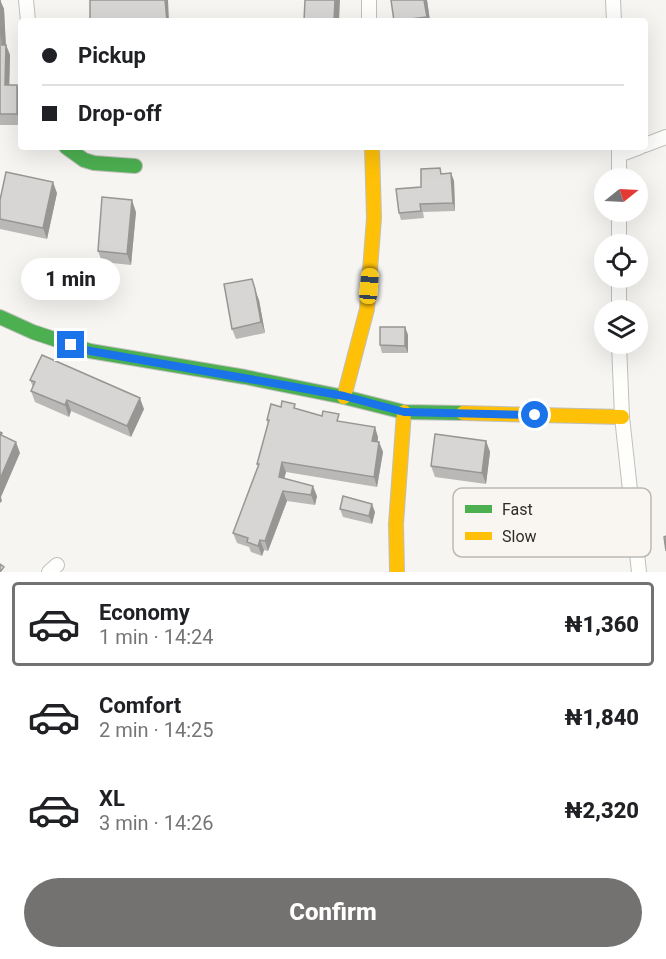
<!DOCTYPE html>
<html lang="en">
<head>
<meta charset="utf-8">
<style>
	body { margin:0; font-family:Roboto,sans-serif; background:#f6f6f6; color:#202124; height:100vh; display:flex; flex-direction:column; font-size:22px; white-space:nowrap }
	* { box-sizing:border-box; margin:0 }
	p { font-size:20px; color:#757577 }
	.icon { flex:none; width:33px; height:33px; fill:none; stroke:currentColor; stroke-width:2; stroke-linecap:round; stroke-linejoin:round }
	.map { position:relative; height:572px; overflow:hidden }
	.drawer { display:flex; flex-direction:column; background:#fff; flex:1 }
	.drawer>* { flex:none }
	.banner { position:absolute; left:18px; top:18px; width:630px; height:132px; border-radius:6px; box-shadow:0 6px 24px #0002; display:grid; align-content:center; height:132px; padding:0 24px; background:#fff }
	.needle { width:39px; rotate:72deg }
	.buttons { position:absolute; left:594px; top:168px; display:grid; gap:12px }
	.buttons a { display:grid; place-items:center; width:54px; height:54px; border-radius:50%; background:#fff; box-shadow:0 6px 24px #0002; font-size:30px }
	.end { position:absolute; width:27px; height:27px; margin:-14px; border:8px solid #1a73e8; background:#fff; box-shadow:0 0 0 3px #fff }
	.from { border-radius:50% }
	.bubble { position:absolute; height:42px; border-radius:21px; background:#fff; box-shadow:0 6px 24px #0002; font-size:20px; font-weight:800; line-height:42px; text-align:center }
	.car { position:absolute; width:18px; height:36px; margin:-18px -9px; border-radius:8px; box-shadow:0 0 4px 2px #0007; background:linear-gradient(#f5c518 24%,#345 0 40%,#f5c518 0 76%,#345 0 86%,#f5c518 0) }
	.banner b { display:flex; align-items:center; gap:21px; height:57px; font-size:22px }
	.banner b+b { border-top:2px solid #e0e0e0 }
	.banner i { width:15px; height:15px; background:#202124 }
	ul { padding:10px 0 0; list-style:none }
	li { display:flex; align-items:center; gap:18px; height:84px; margin:0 12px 9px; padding:0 12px; border:3px solid transparent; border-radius:6px }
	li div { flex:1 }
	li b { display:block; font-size:22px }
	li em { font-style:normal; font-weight:800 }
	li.current { border-color:#747270 }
	li>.icon { width:54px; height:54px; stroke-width:1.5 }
	.primary-button { display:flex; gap:12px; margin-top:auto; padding:12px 24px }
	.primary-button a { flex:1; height:69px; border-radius:36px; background:#747270; color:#fff; font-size:24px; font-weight:800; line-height:69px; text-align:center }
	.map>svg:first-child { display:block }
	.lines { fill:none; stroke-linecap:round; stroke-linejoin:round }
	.street-casing { stroke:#c0bfbc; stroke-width:16 }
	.fast-casing { stroke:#c0bfbc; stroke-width:16 }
	.slow-casing { stroke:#c0bfbc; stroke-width:16 }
	.street { stroke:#fefefd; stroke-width:14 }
	.fast { stroke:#4caf50; stroke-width:14 }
	.slow { stroke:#ffc107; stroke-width:14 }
	.wall { fill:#bab8b6 }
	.shaded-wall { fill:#979694 }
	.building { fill:#d8d6d4; stroke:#979694; stroke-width:1.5 }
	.route { stroke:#1a73e8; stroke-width:8 }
	.key { fill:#f9f5f0; stroke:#bcb9b5; stroke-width:1.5 }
	.key-label { font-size:16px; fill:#2d2c2a }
</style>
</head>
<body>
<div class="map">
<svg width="666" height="572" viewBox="0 0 666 572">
	<rect width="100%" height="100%" fill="#f7f5f2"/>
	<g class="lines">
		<g class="street-casing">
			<path id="street" d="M26,0L28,21
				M369,0V21
				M613,0L614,21
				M645,145L666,137
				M619,147V178
				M619,155L640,147
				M619,212V244
				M619,278V310
				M619,344L622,417L639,572
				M49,572L57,565"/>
		</g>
		<g class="fast-casing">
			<path id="fast" d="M66,147L84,160L94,163L135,166
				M0,317L33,332L90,351L245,377L344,397L404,412L463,413"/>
		</g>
		<g class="slow-casing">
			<path id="slow" d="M344,397L367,309L374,218L372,147
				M463,413L622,417
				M397,572L396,524L404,412"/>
		</g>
		<use href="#street" class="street"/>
		<use href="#fast" class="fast"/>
		<use href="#slow" class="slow"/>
	</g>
	<path class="wall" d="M0,0L4,9L6,45L10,55L9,85L21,95V125H0Z
		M391,0H427L430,21H394Z
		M451,173L454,181L455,211L423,212L424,218L401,220L399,213L421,187L443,174Z
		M57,193L47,239L0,229V200Z
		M136,212L131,265L102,262L98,251Z
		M259,300L265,333L236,339L232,329Z
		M405,327L408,335V353H382L380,345Z
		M30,380L144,409L131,437L71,411L69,417L35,402L31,391L33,387Z
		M281,407L296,409L341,422L378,437V442H379L383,452L377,487L286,472L284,479L317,496L315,505L287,501L268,551L264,550L262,556L251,552L249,547L237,543L233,533L258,466L257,464L268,424L267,420Z
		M486,441L490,452L486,484L435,477L431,466Z
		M340,509L375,512L372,524L343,517Z"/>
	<path class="shaded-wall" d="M0,0L4,9L6,50V45L10,55L9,95L5,85Z
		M165,0H168L169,21H167Z
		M335,0H340L339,21H334Z
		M424,0H427L430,21H428L427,17Z
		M17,85L21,95V124L17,114Z
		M451,173L454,181L455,211L453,203Z
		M53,182L57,193L47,239L43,228Z
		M132,200L136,212L131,265L127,254Z
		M255,289L259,300L265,333L261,322Z
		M405,327L408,335V353L405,346Z
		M140,398L144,409L131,437L127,426Z
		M67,400L71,411L69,417L65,405Z
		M375,427L378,437L376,451L372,441Z
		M486,441L490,452L486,484L482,473Z
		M16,442L20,453L1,497L2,501L0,503V479Z
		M379,442L383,452L377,487L374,477Z
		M282,462L286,472L282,487L279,477Z
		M313,486L317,496L315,505L311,495Z
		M283,491L287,501L268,551L265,541Z
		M372,504L375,512L372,524L369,516Z
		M260,540L264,550L262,556L258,546Z"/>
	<path class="building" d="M0,0L2,45H6L5,85H17V114H0Z
		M90,0H165L167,21H90Z
		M305,0H335L334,21H304Z
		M391,0H424L427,17L394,21Z
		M440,168L441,174L451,173L453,203L420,204L421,211L399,213L396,189L421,187V169Z
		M6,172L53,182L43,228L0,219V200Z
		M102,197L132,200L127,254L98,251Z
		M252,279L255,289L261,322L232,329L224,284Z
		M380,327H405V346L380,345Z
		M42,355L140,398L127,426L67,400L65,405L31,391L35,382L30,380Z
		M282,401L295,404L294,408L322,416L323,411L339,414L337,421L375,427L372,441L379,442L374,477L282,462L279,477L313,486L311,495L283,491L265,541L260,540L258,546L247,542L248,538L233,533L259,464H257L269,420H267L271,404L281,407Z
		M0,432L2,433L1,435L16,442L0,479Z
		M435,434L486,441L482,473L431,466Z
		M343,496L372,504L369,516L340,509Z
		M666,536V551L664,537Z
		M0,564L4,567L0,572Z"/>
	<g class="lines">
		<path class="route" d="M71,345L90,351L284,385L344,396L404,412L535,415"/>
	</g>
	<rect x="453" y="488" width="198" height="69" rx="9" class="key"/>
	<rect x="465" y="505" width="27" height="8" fill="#4caf50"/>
	<rect x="465" y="532" width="27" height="8" fill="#ffc107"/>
	<g class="key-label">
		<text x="502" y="515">Fast</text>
		<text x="502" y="542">Slow</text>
	</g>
</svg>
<div class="buttons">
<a><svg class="needle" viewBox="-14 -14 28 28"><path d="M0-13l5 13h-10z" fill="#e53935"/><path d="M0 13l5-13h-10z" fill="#757577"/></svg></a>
<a><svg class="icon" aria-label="locate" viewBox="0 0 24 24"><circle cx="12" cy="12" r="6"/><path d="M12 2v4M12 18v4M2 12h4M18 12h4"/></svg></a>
<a><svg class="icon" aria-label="layers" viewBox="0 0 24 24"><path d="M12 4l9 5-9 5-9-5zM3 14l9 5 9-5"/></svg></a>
</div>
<i class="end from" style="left:535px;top:415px"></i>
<i class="end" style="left:71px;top:345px"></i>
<div class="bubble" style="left:21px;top:258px;width:99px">1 min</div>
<i class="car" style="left:369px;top:286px;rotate:5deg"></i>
<div class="banner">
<b><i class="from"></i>Pickup</b>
<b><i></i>Drop-off</b>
</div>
</div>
<section class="drawer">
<ul>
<li class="current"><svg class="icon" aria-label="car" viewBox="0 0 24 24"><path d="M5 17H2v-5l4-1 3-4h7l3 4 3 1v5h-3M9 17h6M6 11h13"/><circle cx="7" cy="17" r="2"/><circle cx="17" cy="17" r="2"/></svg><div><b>Economy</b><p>1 min · 14:24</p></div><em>₦1,360</em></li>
<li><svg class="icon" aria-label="car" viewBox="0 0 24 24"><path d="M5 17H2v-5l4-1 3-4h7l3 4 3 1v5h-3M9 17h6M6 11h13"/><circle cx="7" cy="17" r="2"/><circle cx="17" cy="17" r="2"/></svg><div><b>Comfort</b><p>2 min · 14:25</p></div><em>₦1,840</em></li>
<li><svg class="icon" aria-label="car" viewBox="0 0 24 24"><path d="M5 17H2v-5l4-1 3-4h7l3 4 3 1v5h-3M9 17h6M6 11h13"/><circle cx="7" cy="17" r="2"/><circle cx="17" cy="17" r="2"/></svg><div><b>XL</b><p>3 min · 14:26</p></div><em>₦2,320</em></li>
</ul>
<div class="primary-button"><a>Confirm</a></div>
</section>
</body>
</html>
